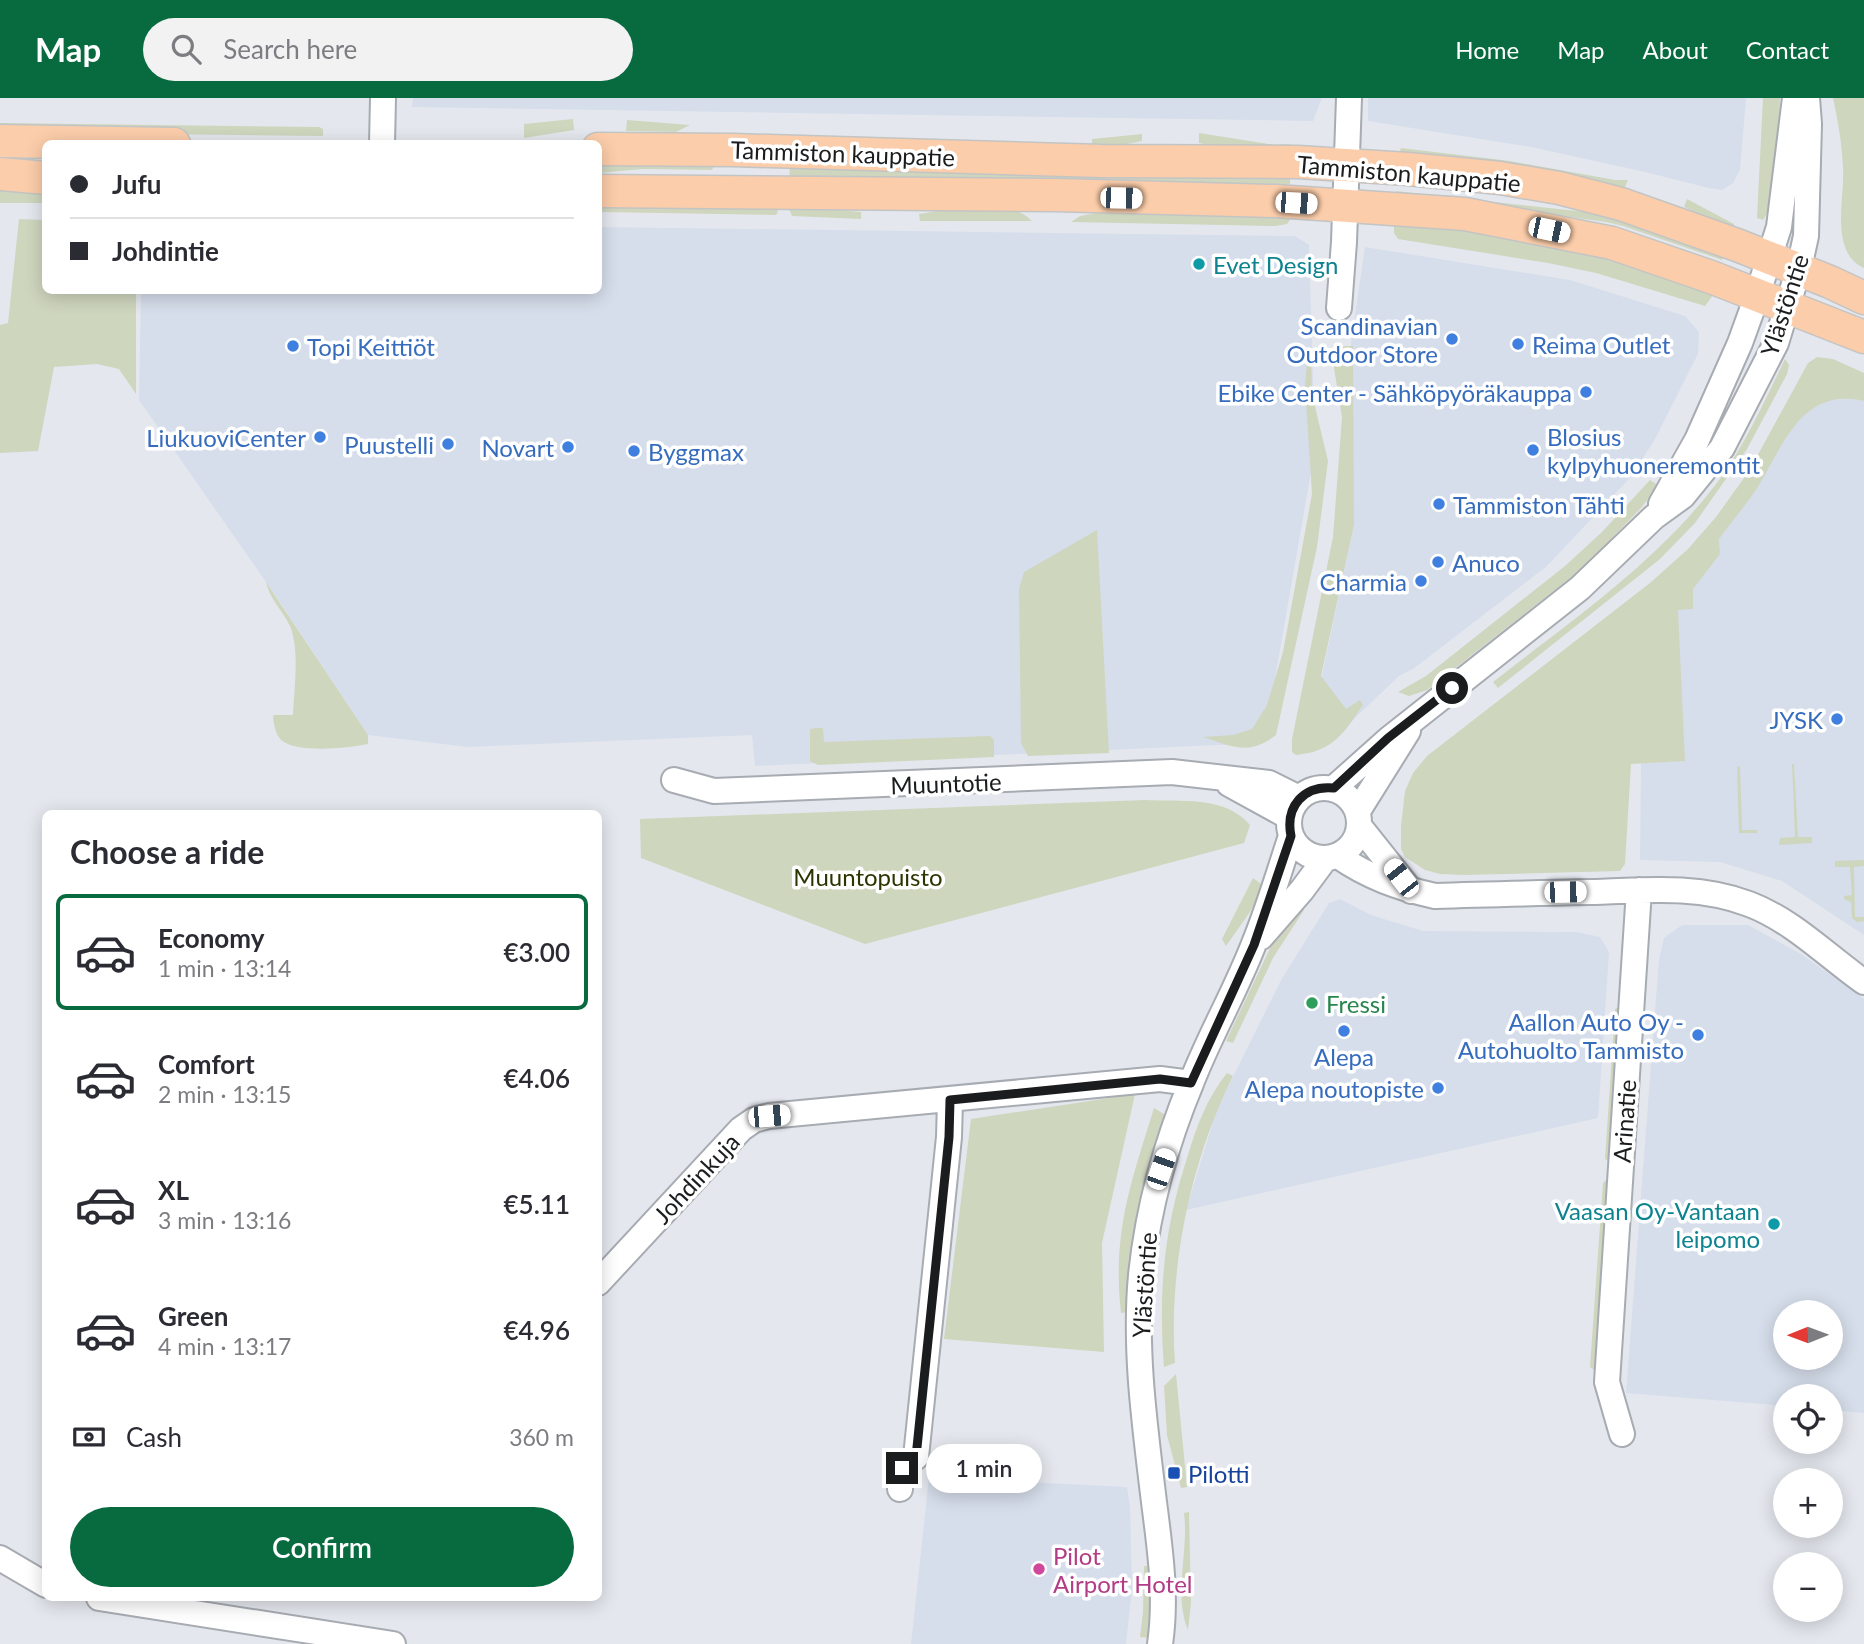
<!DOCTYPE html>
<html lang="en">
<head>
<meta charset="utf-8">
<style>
	body { margin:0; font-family:Lato,sans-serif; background:#f2f2f3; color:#2b2b33; height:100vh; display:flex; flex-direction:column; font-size:26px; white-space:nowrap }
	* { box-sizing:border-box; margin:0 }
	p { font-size:23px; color:#7c7c81 }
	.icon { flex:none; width:38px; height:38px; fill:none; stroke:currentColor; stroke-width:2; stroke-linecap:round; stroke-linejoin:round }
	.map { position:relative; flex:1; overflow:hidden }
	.drawer { position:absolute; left:42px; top:712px; width:560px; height:791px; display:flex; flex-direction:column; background:#fff; border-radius:10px; box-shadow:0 4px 18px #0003 }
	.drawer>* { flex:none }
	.hud { position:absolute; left:42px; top:42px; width:560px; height:154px; border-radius:10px; box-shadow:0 4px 18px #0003; display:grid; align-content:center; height:154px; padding:0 28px; background:#fff }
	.needle { width:46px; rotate:269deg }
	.buttons { position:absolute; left:1773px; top:1202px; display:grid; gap:14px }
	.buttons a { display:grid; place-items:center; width:70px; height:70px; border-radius:50%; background:#fff; box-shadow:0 4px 18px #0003; font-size:35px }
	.end { position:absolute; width:32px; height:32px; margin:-16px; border:9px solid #1a1c1e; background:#fff; box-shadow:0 0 0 4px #fff }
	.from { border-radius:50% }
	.bubble { position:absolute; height:49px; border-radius:24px; background:#fff; box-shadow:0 4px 18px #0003; font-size:23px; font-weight:600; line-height:49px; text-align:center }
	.car { position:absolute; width:21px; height:42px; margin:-21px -10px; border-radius:9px; box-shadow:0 0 5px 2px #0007; background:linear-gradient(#fff 24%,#345 0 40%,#fff 0 76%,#345 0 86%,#fff 0) }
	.hud b { display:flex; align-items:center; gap:24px; height:66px; font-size:26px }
	.hud b+b { border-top:2px solid #e1e1e2 }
	.hud i { width:18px; height:18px; background:#2b2b33 }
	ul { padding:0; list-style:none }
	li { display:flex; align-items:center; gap:21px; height:116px; margin:0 14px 10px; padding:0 14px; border:4px solid transparent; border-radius:10px }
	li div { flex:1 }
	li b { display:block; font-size:26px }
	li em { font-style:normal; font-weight:600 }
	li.current { border-color:#086a3f }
	li>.icon { width:63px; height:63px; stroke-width:1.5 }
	h2 { padding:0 28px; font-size:32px; line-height:84px }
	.pay { display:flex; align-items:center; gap:18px; height:77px; padding:0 28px; font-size:26px }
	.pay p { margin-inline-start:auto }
	.button { display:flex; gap:14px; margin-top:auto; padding:14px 28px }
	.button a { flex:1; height:80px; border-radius:42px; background:#086a3f; color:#fff; font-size:28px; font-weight:600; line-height:80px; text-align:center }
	header { display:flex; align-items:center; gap:42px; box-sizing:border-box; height:98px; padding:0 35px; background:#086a3f; color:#fff }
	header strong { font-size:33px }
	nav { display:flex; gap:38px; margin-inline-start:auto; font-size:24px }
	.search { width:490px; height:63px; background:#f2f2f3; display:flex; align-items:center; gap:18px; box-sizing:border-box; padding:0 24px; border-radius:38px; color:#7c7c81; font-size:26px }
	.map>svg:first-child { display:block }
	.built { fill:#d6deeb; fill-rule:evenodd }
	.green { fill:#cfd6be }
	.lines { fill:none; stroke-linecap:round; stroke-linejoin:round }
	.minor-casing { stroke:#a7abb2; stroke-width:28 }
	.major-casing { stroke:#c3c4c4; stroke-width:35 }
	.minor { stroke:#fff; stroke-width:24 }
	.major { stroke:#fbcdaa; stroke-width:32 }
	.route { stroke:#1a1c1e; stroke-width:9 }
	.culture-dot { fill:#0f9aa8; stroke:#fff; stroke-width:2.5 }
	.shop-dot { fill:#3f7fe0; stroke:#fff; stroke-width:2.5 }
	.leisure-dot { fill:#2e9e5b; stroke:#fff; stroke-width:2.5 }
	.transit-dot { fill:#1a4fb4; stroke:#fff; stroke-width:2.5 }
	.hotel-dot { fill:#d1479c; stroke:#fff; stroke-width:2.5 }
	.labels { text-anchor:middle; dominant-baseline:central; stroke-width:7; stroke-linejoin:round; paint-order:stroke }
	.street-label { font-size:24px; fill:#1a1c1e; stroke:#fff }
	.culture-label { font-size:24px; fill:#0d838f; stroke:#fff; text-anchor:start }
	.shop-label { font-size:24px; fill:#366cbe; stroke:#fff; text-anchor:end }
	.park-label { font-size:24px; fill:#2c3501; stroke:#fff }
	.leisure-label { font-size:24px; fill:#27864d; stroke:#fff; text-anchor:start }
	.transit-label { font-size:24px; fill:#164399; stroke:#fff; text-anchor:start }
	.hotel-label { font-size:24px; fill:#b23c85; stroke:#fff; text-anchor:start }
</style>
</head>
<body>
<header>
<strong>Map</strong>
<div class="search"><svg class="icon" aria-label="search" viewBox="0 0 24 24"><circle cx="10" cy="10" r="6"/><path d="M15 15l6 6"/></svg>Search here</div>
<nav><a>Home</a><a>Map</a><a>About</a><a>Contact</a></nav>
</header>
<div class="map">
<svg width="1864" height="1546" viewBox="0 0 1864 1546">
	<rect width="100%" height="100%" fill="#e4e8ee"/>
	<path class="built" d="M413,0H1322L1313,23L412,9Z
		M1368,0H1746L1740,72L1733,85L1722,92L1709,90L1641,73L1531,49L1368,23Z
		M599,129L1295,138L1309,147L1315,351L1269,615L1240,646L755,668L752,637L468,649L368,637L282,507L139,302L141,193L598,192Z
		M1365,149L1570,182L1685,218L1699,234L1698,256L1655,341L1630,380L1547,468L1413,571L1399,578L1332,642L1308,643L1354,427L1351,244Z
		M1851,300L1864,303V837L1782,783L1720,764L1640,762L1641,665L1682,663L1672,499L1795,326L1806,314L1825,303Z
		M1340,801L1371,817L1423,833L1577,834L1600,839L1609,854L1598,1020L1186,1112L1217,1011L1281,882L1329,805Z
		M1682,827H1748L1801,856L1864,901V1315L1831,1312L1830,1298H1785V1308L1626,1295L1659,861L1664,840ZM1785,1214H1830V1260H1785Z
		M929,1379L1127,1389L1130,1409L1132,1491L1126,1546H911Z"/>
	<path class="green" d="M1763,0H1780C1779,24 1777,108 1763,122L1757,120Z
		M1833,0H1864V170C1829,155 1845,99 1843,70C1842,46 1838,23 1833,0Z
		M573,21L574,32L524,40V26Z
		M627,22L690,27L676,34L626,33Z
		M0,25L319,29L323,31V38L0,34Z
		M1199,35L1275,47L1289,46L1292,50L1242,53L1199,45Z
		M1142,36V43L1092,53V41Z
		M1401,50L1510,63L1615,82H1628L1625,89L1584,86L1398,58Z
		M623,64L713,65L714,68L712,72L643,71L599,75L598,67Z
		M790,67L1290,78V86L1170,84L789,85Z
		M0,89L45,93V105H0Z
		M1396,93L1613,117L1725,154L1722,162L1623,128L1606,124L1470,105L1396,99Z
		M1687,101L1734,126V133L1684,109Z
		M599,105L779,107L777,116L775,117L599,114Z
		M788,108L861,114V121L792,118Z
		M969,108C993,109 1014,106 1032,123H920L919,116Z
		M1097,115L1278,119L1291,120L1287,126L1275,128L1071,124L1080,118Z
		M19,121L45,122L46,192L136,193V296L119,271L97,266L54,269L38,353L0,355V227L8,225Z
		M1394,123L1453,127L1588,154L1713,197L1705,208L1596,175L1548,165L1398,141L1394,135Z
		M1346,248H1353L1354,427L1321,578L1346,611L1360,602L1363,607C1343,636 1334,653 1296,657L1292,654V641L1333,439L1342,319L1331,252Z
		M1308,256L1311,259L1312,296L1328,363L1317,449L1276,637C1249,658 1233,649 1203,639L1233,637L1252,631L1267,607L1283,554L1312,396L1305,287Z
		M1817,259L1833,261L1864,275V303C1803,289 1784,345 1759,387C1747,406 1732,423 1719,441L1720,456L1693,491V511L1678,512L1685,663L1631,666L1625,766L1620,773L1465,777L1440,776L1425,772L1405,759L1401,751V728L1405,693L1413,675L1427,658L1650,485L1688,451L1716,419L1749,373L1808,265Z
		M1785,261L1789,267L1787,276L1747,351L1695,425L1660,461L1498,590L1493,584C1572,522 1658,464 1719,382C1746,345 1765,302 1785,261Z
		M1650,382L1656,386L1655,391L1642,409L1583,470L1427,592L1409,598L1398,594L1426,578L1565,468L1602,434Z
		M1097,432L1109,655L1028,658L1021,645L1019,491L1024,474Z
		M266,484L368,637V646C348,650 302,655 284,644C276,640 274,627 273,619L274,617H293C294,589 300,554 290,528C283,513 269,500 266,484Z
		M816,630H823L824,644L990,638L994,642V659L818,667L810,663V631Z
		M1792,666H1794L1798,739H1812V745L1779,747L1780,740L1795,739Z
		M1740,668L1742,732H1757V735H1739L1737,669Z
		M1145,702C1180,704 1225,697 1250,727L1244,745L865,846L641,760L640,721Z
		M1864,762V768L1854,769L1855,819H1864V823L1857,824L1852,820L1851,804L1844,801V798L1852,797L1850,769H1835V763Z
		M1253,780L1264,788L1250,814L1226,848L1222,841Z
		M1298,809L1304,812L1273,860L1233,945L1226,943L1272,846Z
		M1618,909H1621L1613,1060L1607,1062L1605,1061L1615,911Z
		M1227,975L1233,978C1191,1062 1168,1171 1175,1265L1164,1269C1158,1193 1164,1130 1188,1057C1197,1027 1207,1000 1227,975Z
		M1135,996L1102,1145L1104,1254L944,1241L971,1021Z
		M1154,1010L1167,1018L1129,1214L1121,1215C1112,1135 1131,1084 1154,1010Z
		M1607,1081H1609L1598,1272L1595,1273L1590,1269L1603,1085Z
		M1176,1276L1187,1389L1181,1390L1167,1337L1164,1288Z
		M1189,1414L1191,1505L1188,1532C1173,1495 1189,1454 1184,1415Z
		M1144,1468H1151L1153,1495L1150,1540L1140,1539L1143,1514Z"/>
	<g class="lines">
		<g class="minor-casing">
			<path id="minor" d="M382,46L383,0
				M1339,210L1344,144L1349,0
				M1661,406L1697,342L1740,245L1757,198L1779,129L1795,0
				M674,682L714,693L1172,674L1269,685L1299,700
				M1229,686L1289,719
				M1289 725a35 35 0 1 1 70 0a35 35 0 1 1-70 0Z
				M1334,690L1389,641L1580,490L1654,419L1683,398L1722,350L1776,245L1799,170L1806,138L1809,26L1807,0
				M1358,713L1408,633
				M1360,729L1411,793
				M1338,758C1368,779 1399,790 1435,798C1488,796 1542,795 1595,794C1647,792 1700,787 1749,806C1792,822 1827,858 1864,884
				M1261,839L1302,792L1325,761
				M598,1185L741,1031L754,1022L769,1018L1160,981L1191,985
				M1622,1336L1607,1284L1639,792
				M900,1391L902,1370L916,1359L949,1039L950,1002
				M0,1460L46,1487
				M99,1500L393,1546
				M1160,1546C1167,1499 1160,1451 1154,1404C1145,1329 1134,1252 1141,1177C1148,1110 1166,1045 1192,983C1210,937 1235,894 1253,848C1268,812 1279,774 1291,738"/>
		</g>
		<g class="major-casing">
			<path id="major" d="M0,43L174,46
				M598,51L733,52L1102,63L1298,64L1408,71L1500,80L1559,90L1621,106L1737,147L1830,184L1864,200
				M0,76L46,80
				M598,93L1056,97L1276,103L1465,116L1612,145L1711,179L1864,239"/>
		</g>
		<use href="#minor" class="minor"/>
		<use href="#major" class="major"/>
	</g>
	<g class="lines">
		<path class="route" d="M902,1370L916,1359L949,1039L950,1002L1160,981L1191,985L1254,847L1291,738C1285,708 1304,687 1334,690L1388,640L1452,590"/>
	</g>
	<g class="culture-dot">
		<circle cx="1199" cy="166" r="7"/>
		<circle cx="1774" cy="1126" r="7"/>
	</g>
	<g class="shop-dot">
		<circle cx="1452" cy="241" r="7"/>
		<circle cx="1518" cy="246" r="7"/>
		<circle cx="293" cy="248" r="7"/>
		<circle cx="1586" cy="294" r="7"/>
		<circle cx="320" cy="339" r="7"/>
		<circle cx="448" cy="346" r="7"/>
		<circle cx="568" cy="349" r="7"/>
		<circle cx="1533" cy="352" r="7"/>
		<circle cx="634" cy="353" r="7"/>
		<circle cx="1439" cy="406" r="7"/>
		<circle cx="1438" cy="464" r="7"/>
		<circle cx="1421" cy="483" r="7"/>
		<circle cx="1837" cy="621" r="7"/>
		<circle cx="1344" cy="933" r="7"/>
		<circle cx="1698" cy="937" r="7"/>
		<circle cx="1438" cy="990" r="7"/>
	</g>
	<circle class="leisure-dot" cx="1312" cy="905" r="7"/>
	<rect class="transit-dot" x="1167" y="1368" width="14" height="14" rx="3.5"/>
	<circle class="hotel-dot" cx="1039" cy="1471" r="7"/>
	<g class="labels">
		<g class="street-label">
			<text transform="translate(843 55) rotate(2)">Tammiston kauppatie</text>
			<text transform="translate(1409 75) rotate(5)">Tammiston kauppatie</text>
			<text transform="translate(1784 207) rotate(-72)">Ylästöntie</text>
			<text transform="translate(946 685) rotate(-2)">Muuntotie</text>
			<text transform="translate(1624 1023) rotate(-86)">Arinatie</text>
			<text transform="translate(696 1080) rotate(-47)">Johdinkuja</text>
			<text transform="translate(1144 1187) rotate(-86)">Ylästöntie</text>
		</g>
		<g class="culture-label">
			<text x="1213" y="166">Evet Design</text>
			<text x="1760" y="1112" text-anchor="end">Vaasan Oy-Vantaan<tspan x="1760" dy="28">leipomo</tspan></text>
		</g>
		<g class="shop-label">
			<text x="1438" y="227">Scandinavian<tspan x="1438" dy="28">Outdoor Store</tspan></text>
			<text x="1532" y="246" text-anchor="start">Reima Outlet</text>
			<text x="307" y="248" text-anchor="start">Topi Keittiöt</text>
			<text x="1572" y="294">Ebike Center - Sähköpyöräkauppa</text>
			<text x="1547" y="338" text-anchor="start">Blosius<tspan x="1547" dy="28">kylpyhuoneremontit</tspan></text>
			<text x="306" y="339">LiukuoviCenter</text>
			<text x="434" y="346">Puustelli</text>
			<text x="554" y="349">Novart</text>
			<text x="648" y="353" text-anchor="start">Byggmax</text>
			<text x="1453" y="406" text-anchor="start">Tammiston Tähti</text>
			<text x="1452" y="464" text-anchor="start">Anuco</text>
			<text x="1407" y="483">Charmia</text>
			<text x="1823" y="621">JYSK</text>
			<text x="1684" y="923">Aallon Auto Oy -<tspan x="1684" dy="28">Autohuolto Tammisto</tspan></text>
			<text x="1344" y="958" text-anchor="middle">Alepa</text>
			<text x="1424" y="990">Alepa noutopiste</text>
		</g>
		<g class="park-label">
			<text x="868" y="778">Muuntopuisto</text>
		</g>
		<g class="leisure-label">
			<text x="1326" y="905">Fressi</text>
		</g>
		<g class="transit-label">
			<text x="1188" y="1375">Pilotti</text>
		</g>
		<g class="hotel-label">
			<text x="1053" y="1457">Pilot<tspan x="1053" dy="28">Airport Hotel</tspan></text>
		</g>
	</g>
</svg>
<div class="buttons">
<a><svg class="needle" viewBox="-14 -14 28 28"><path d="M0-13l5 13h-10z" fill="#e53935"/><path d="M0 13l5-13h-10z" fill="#7c7c81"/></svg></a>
<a><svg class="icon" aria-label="locate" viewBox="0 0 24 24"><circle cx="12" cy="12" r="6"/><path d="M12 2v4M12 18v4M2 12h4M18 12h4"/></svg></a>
<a>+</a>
<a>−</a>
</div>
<i class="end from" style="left:1452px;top:590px"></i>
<i class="end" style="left:902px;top:1370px"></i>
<div class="bubble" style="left:926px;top:1346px;width:116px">1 min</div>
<i class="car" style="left:1121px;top:100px;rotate:91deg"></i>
<i class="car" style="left:1296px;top:105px;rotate:93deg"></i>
<i class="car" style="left:1549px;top:132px;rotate:102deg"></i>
<i class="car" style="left:1401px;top:780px;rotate:322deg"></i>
<i class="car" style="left:1565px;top:794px;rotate:89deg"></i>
<i class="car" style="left:769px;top:1018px;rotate:85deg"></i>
<i class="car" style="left:1161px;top:1071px;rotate:19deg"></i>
<div class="hud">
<b><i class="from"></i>Jufu</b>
<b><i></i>Johdintie</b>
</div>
<section class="drawer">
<h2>Choose a ride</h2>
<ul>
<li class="current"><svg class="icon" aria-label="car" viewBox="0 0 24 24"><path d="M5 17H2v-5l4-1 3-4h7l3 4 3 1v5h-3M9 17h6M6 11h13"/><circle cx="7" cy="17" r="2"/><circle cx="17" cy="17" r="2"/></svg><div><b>Economy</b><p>1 min · 13:14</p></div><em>€3.00</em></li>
<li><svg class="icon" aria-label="car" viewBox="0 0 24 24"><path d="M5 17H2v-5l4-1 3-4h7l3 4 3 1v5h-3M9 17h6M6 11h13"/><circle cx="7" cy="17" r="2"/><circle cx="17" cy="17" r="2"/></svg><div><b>Comfort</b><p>2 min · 13:15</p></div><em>€4.06</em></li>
<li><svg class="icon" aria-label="car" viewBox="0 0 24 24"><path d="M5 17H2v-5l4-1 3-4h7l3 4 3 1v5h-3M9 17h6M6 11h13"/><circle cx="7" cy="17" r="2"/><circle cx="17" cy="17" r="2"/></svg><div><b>XL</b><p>3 min · 13:16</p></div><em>€5.11</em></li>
<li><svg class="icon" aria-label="car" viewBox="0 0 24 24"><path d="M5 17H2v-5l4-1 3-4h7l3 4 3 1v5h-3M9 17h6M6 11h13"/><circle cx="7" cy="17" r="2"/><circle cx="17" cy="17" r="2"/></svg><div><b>Green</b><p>4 min · 13:17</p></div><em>€4.96</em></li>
</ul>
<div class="pay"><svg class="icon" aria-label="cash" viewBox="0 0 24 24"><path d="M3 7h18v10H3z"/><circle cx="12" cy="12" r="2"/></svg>Cash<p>360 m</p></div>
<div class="button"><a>Confirm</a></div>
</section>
</div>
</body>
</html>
